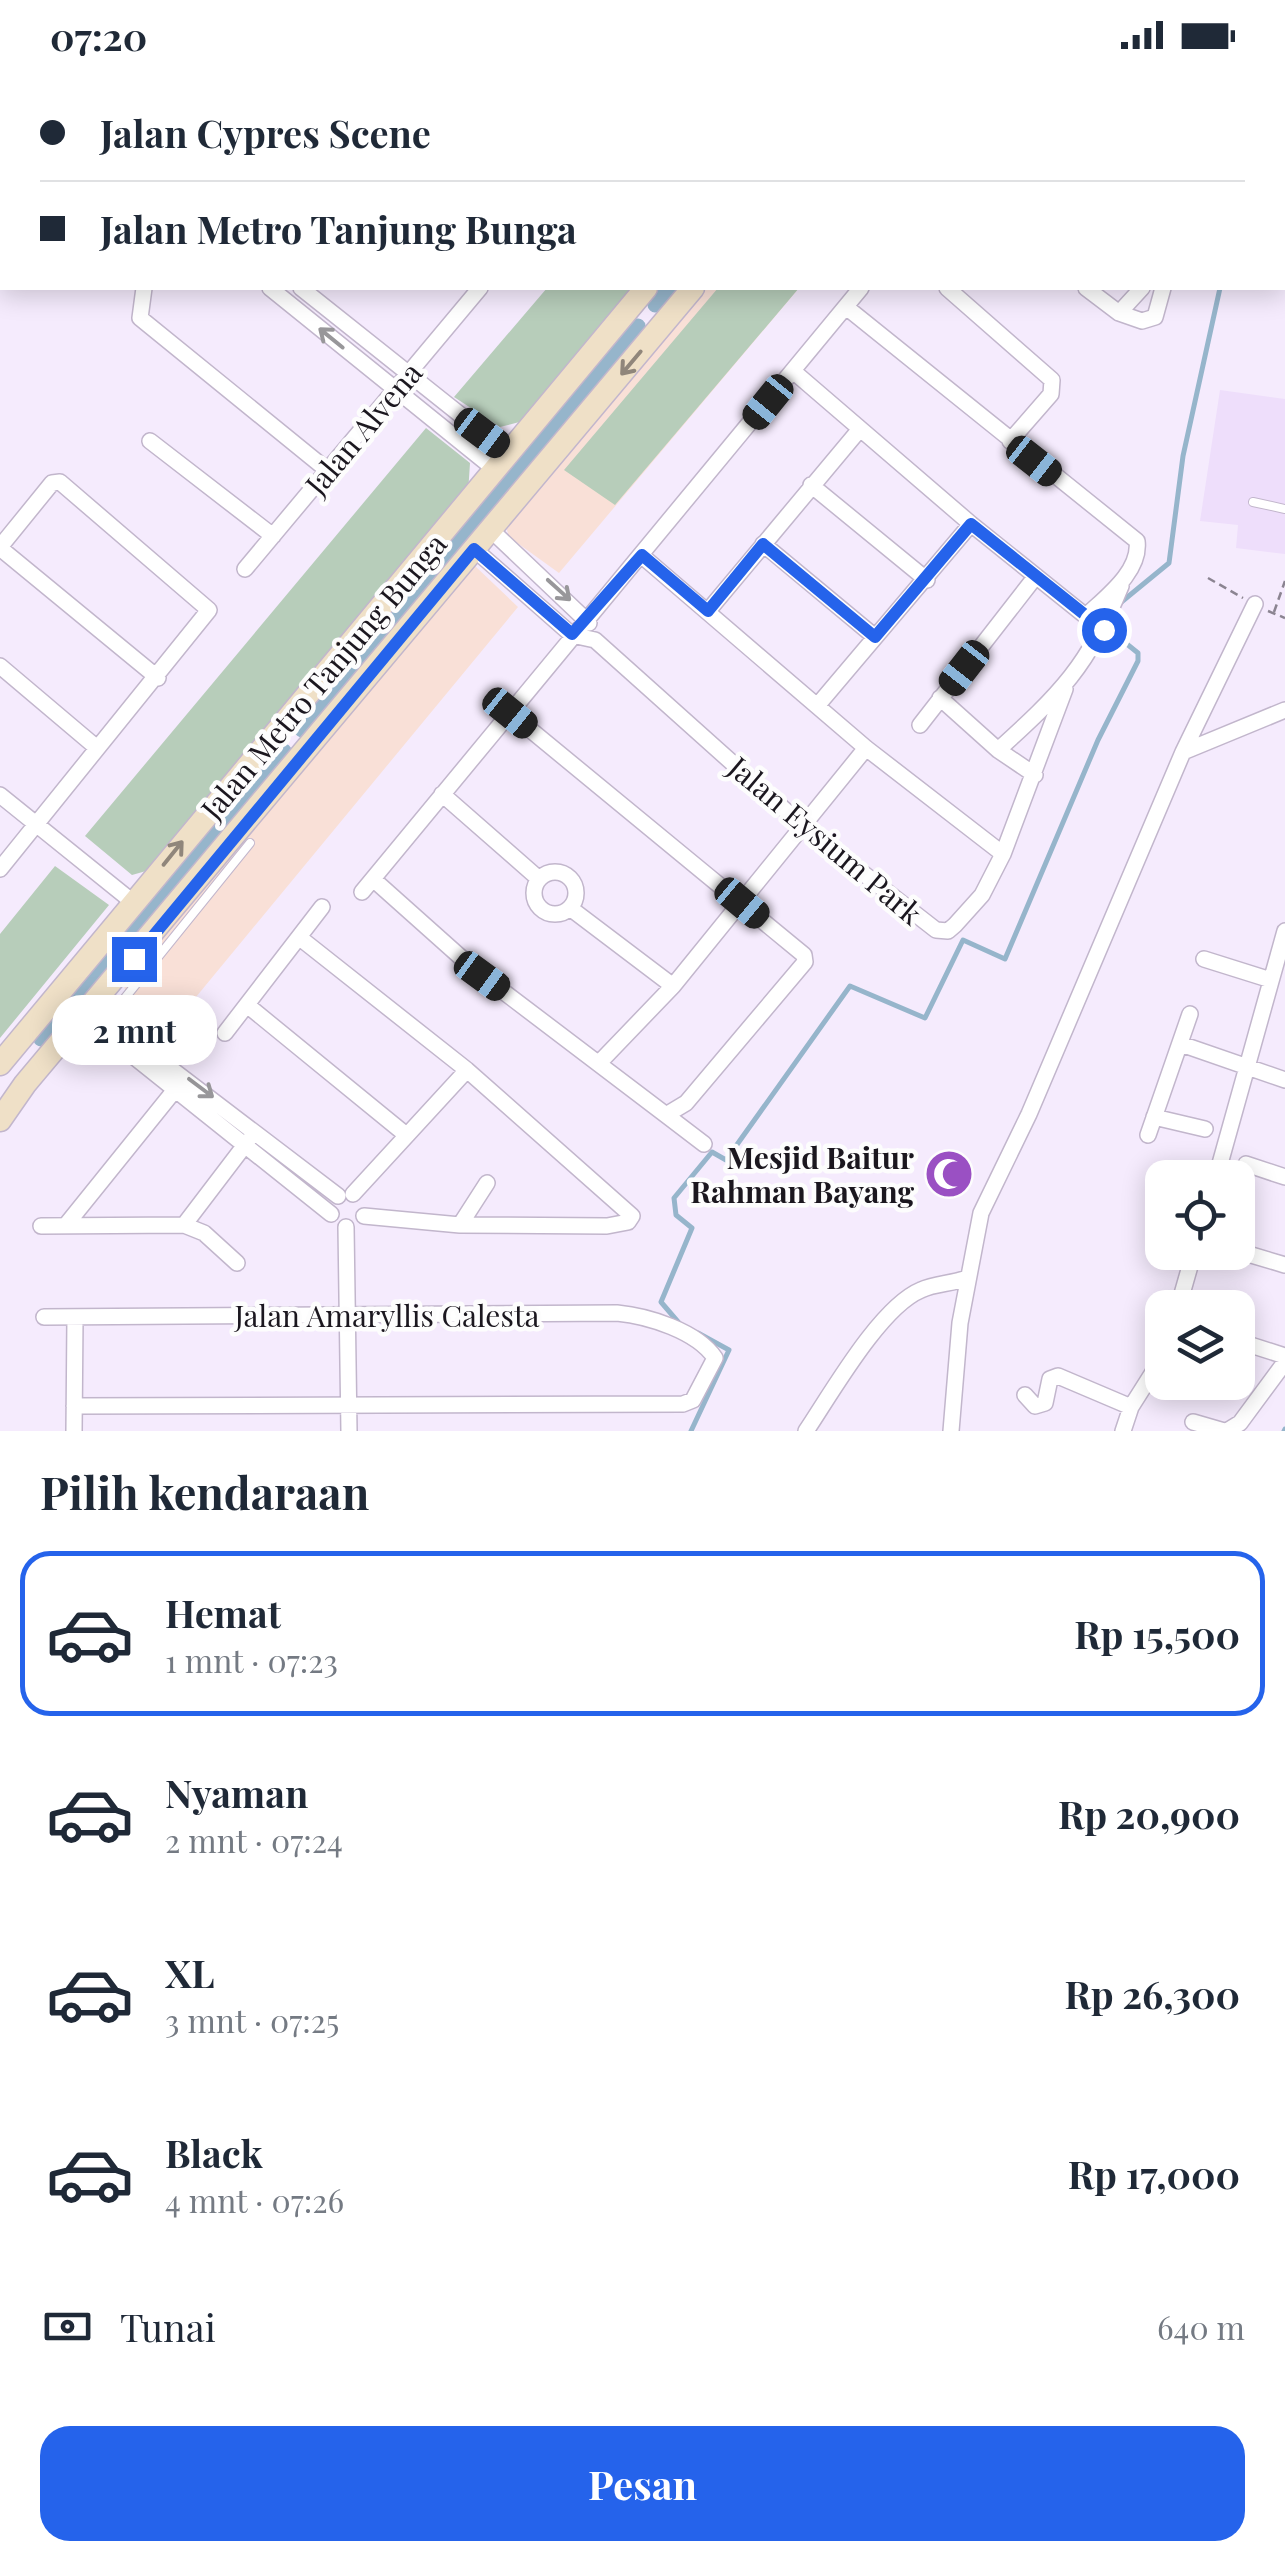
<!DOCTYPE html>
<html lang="id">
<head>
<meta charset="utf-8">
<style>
	body { margin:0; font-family:"Playfair Display",serif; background:#f6f6f7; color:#1f2937; height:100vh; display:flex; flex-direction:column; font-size:38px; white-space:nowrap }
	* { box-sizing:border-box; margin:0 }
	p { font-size:32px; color:#747a83 }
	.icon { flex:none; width:55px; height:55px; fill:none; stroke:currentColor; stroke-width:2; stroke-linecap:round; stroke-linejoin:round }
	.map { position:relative; height:1361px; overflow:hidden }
	.details { display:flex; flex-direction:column; background:#fff; flex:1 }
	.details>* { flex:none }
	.hud { position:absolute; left:0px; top:0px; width:1285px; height:220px; box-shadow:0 5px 25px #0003; display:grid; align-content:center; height:220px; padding:0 40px; background:#fff }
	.controls { position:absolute; left:1145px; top:1090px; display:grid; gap:20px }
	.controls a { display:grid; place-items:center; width:110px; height:110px; border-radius:20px; background:#fff; box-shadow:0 5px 25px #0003; font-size:50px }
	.end { position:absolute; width:45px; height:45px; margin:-22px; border:12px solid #2563eb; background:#fff; box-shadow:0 0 0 5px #fff }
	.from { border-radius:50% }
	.bubble { position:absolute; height:70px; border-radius:30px; background:#fff; box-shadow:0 5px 25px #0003; font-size:32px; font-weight:700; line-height:70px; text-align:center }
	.car { position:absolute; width:30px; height:60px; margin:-30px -15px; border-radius:12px; box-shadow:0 0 8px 2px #0007; background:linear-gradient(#222 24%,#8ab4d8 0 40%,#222 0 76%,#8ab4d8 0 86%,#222 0) }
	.hud b { display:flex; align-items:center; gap:35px; height:95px; font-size:38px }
	.hud b+b { border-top:2px solid #e0e1e3 }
	.hud i { width:25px; height:25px; background:#1f2937 }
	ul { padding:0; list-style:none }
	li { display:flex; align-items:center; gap:30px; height:165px; margin:0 20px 15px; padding:0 20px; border:5px solid transparent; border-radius:30px }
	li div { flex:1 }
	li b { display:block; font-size:38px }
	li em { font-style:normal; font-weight:700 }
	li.on { border-color:#2563eb }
	li>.icon { width:90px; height:90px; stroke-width:1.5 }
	h2 { padding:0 40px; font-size:45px; line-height:120px }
	.pay { display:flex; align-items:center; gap:25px; height:110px; padding:0 40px; font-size:38px }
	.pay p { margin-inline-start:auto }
	.button { display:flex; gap:20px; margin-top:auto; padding:20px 40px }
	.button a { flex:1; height:115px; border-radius:30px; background:#2563eb; color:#fff; font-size:40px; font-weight:700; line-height:115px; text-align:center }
	.status { display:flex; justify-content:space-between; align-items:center; height:70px; padding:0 50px; background:#fff; direction:ltr }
	.status svg { height:28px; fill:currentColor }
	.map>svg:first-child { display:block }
	.commercial { fill:#f9e0d7 }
	.built { fill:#eedefb }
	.green { fill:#b7cdba }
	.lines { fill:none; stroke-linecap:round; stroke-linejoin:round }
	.stream { stroke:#96b5cb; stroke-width:5 }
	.canal { stroke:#96b5cb; stroke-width:15 }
	.lane-casing { stroke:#c2b6cc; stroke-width:10 }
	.street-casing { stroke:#c2b6cc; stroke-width:18 }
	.secondary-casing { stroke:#c2b6cc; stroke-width:25 }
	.path { stroke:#8b8491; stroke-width:2.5; stroke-dasharray:8 5; stroke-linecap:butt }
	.lane { stroke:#fff; stroke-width:8 }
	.street { stroke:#fff; stroke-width:15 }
	.secondary { stroke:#efe0c7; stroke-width:22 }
	.oneway { stroke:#98979a }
	.oneway2 { stroke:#90867b }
	.route { stroke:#2563eb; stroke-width:12 }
	.labels { text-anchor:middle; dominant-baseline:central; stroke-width:9; stroke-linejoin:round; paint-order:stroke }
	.street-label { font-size:30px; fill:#1b171f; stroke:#fdfdfd }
	.poi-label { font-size:30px; font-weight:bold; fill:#1b171f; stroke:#fdfdfd; text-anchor:end }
</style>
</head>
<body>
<div class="status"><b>07:20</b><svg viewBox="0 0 49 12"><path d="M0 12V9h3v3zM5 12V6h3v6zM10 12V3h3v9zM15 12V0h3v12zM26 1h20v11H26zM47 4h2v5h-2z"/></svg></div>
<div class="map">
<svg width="1285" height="1361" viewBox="0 0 1285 1361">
	<rect width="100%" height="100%" fill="#f5ebfd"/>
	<path class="commercial" d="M707,218H799L559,503L509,467L505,453Z
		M475,496L518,537L163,967L150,961L135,948L142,941L127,929L124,915L467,498Z"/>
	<path class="built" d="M1220,320L1285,329V484L1236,478L1238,455L1200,451Z"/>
	<path class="green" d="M547,218H638L527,350L500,357L454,327Z
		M718,218H799L615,435L564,400Z
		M426,358L470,393L468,423L153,799L132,805L85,766Z
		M55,796L109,835L0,968V864Z"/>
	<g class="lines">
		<path class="stream" d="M1200,0L1201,2
			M679,1253L661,1232L692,1158L676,1145L674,1128L712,1082L726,1090L850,916L925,948L963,870L1005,889L1098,670L1138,591V583L1112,562L1119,534L1169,493L1183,386L1220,218
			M691,1361L729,1280L698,1263
			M1284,1361L1285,1359"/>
		<path class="canal" d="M777,2L778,0
			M655,235L670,218
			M302,660L638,256
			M41,969L284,681"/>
		<g class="lane-casing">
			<path id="lane" d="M1253,432L1285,439
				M120,934L250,773"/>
		</g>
		<g class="street-casing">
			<path id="street" d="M89,0L93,2
				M1281,0V2
				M114,2L115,0
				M249,2H264
				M627,2L628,0
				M937,2V0
				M1282,17L1285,43
				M0,49L2,50
				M0,154L2,156
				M0,183L2,180
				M144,218L140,248L327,400
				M270,218L493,398
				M301,218L507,382
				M947,218L1052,310L1051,324L1010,371
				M1086,218L1119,243L1142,251L1155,247L1163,218
				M846,237L1137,471C1141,501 1106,527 1087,545
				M1119,243L1142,218
				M793,301L971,454L1103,560
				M150,371L273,466
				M811,415L927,510
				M491,460L589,553
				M763,474L875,567
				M0,477L52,413L60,412L209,540L0,799
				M0,478L158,608
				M474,479L572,565L595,570L805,758L936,860L948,861L955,855L982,825L1003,784L1065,619
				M641,485L866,678L1003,784
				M245,499L480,218
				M708,541L860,359
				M0,596L97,678
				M940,628L998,680L1035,705
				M817,636L971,454
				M920,655L1036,506
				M998,680C1060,624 1089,595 1121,516
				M1183,682L1255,534
				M442,724L539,809
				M0,725L134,833
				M534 823a21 21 0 1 1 42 0a21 21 0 1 1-42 0Z
				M373,809L475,900L666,1045L686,1033L805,892L804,885L510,643
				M362,822L861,218
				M570,838L673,916
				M300,868L467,1000L632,1146L628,1152L607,1156L460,1155L364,1146
				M1204,889L1271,910
				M95,932L141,976L338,1126
				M247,935L405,1064
				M83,946L331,1144
				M225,963L322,837
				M1181,974L1285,1010
				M600,992L673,916L866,678
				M666,1045L704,1074
				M1154,1047L1205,1059
				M1148,1065L1190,944
				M1246,1094L1285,1107
				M1216,1108L1285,861
				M353,1124L467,1000
				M66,1155L174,1021
				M184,1155L204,1163L237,1193
				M460,1155L487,1113
				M41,1156L184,1155L248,1071
				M346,1157L349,1361
				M1238,1181L1285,1195
				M1178,1238L1194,1182
				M44,1247L617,1243C648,1246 697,1261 715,1288L693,1330L683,1334L74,1336
				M1238,1271L1285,1286
				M1025,1325L1035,1336L1045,1333L1050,1309L1058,1306L1131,1337
				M1193,1352L1224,1361
				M74,1361L75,1248
				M806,1361C831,1324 880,1237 921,1220C935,1213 952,1214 967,1208
				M951,1361L960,1253L981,1143L1029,1044L1183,682L1285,640
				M1123,1361L1131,1337L1162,1288
				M1227,1361L1240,1353L1285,1292"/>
		</g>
		<g class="secondary-casing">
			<path id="secondary" d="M761,2L762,0
				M795,2V0
				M0,994L646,218
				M0,1050L25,1014L693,218"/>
		</g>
		<path class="path" d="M1208,508L1243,528
			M1268,541L1285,548
			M1274,542L1285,511"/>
		<use href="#lane" class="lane"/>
		<use href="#street" class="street"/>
		<use href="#secondary" class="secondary"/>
	</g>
	<defs><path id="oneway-shaft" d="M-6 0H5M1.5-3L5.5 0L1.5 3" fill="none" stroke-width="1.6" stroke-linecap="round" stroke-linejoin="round" transform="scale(2.5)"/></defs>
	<g class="oneway">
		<use href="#oneway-shaft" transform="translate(331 268) rotate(-141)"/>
		<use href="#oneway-shaft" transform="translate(559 520) rotate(42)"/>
		<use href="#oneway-shaft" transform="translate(201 1018) rotate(37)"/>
	</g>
	<g class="oneway2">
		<use href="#oneway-shaft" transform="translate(631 293) rotate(130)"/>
		<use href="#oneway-shaft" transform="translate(173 783) rotate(-51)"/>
	</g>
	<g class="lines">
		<path class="route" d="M134,889L474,479L572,564L642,485L708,541L763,474L875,567L971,454L1104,560"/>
	</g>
	<defs>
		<g id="mosque-disc" transform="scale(2.5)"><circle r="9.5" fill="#9a50c3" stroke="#fdfdfd"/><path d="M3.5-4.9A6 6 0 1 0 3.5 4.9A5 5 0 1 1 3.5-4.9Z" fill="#fff"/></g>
	</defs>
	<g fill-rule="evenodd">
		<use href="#mosque-disc" x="949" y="1104"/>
	</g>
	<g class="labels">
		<g class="street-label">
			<text transform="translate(363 358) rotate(-50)">Jalan Alvena</text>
			<text transform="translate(323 606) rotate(-50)">Jalan Metro Tanjung Bunga</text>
			<text transform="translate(826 770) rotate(40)">Jalan Eysium Park</text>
			<text x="387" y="1245">Jalan Amaryllis Calesta</text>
		</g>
		<g class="poi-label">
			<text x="914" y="1087">Mesjid Baitur<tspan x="914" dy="34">Rahman Bayang</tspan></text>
		</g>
	</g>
</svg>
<div class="controls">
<a><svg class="icon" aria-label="locate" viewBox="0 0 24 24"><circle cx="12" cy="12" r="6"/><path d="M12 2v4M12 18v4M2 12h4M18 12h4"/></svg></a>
<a><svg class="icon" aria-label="layers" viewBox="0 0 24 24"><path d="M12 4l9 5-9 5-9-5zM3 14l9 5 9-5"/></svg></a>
</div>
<i class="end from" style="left:1104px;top:560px"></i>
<i class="end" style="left:134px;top:889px"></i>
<div class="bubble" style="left:52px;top:925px;width:165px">2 mnt</div>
<i class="car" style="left:768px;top:332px;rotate:219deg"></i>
<i class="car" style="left:482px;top:363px;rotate:127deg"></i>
<i class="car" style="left:1034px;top:391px;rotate:128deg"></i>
<i class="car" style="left:964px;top:598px;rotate:218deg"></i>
<i class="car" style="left:510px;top:643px;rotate:129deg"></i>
<i class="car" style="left:742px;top:833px;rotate:130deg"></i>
<i class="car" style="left:482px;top:906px;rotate:126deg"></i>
<div class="hud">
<b><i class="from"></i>Jalan Cypres Scene</b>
<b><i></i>Jalan Metro Tanjung Bunga</b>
</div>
</div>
<section class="details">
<h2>Pilih kendaraan</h2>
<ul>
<li class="on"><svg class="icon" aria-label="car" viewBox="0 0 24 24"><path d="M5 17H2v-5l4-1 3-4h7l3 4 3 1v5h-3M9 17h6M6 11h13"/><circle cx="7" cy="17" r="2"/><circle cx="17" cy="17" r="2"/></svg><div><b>Hemat</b><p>1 mnt · 07:23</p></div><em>Rp 15,500</em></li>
<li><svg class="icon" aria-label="car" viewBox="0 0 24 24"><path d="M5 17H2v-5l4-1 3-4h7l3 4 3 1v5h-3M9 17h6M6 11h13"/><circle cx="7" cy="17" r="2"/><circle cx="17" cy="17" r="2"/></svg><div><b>Nyaman</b><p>2 mnt · 07:24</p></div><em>Rp 20,900</em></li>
<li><svg class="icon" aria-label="car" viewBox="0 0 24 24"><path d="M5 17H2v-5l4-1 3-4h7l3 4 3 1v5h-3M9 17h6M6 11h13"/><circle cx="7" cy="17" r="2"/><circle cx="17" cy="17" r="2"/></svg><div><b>XL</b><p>3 mnt · 07:25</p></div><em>Rp 26,300</em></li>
<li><svg class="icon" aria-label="car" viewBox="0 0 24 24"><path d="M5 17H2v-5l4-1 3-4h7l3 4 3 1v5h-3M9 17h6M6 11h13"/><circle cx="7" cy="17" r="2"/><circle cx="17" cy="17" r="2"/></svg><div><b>Black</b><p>4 mnt · 07:26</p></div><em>Rp 17,000</em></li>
</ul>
<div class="pay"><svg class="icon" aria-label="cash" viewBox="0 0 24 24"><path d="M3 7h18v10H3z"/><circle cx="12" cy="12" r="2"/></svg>Tunai<p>640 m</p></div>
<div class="button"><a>Pesan</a></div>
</section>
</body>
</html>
